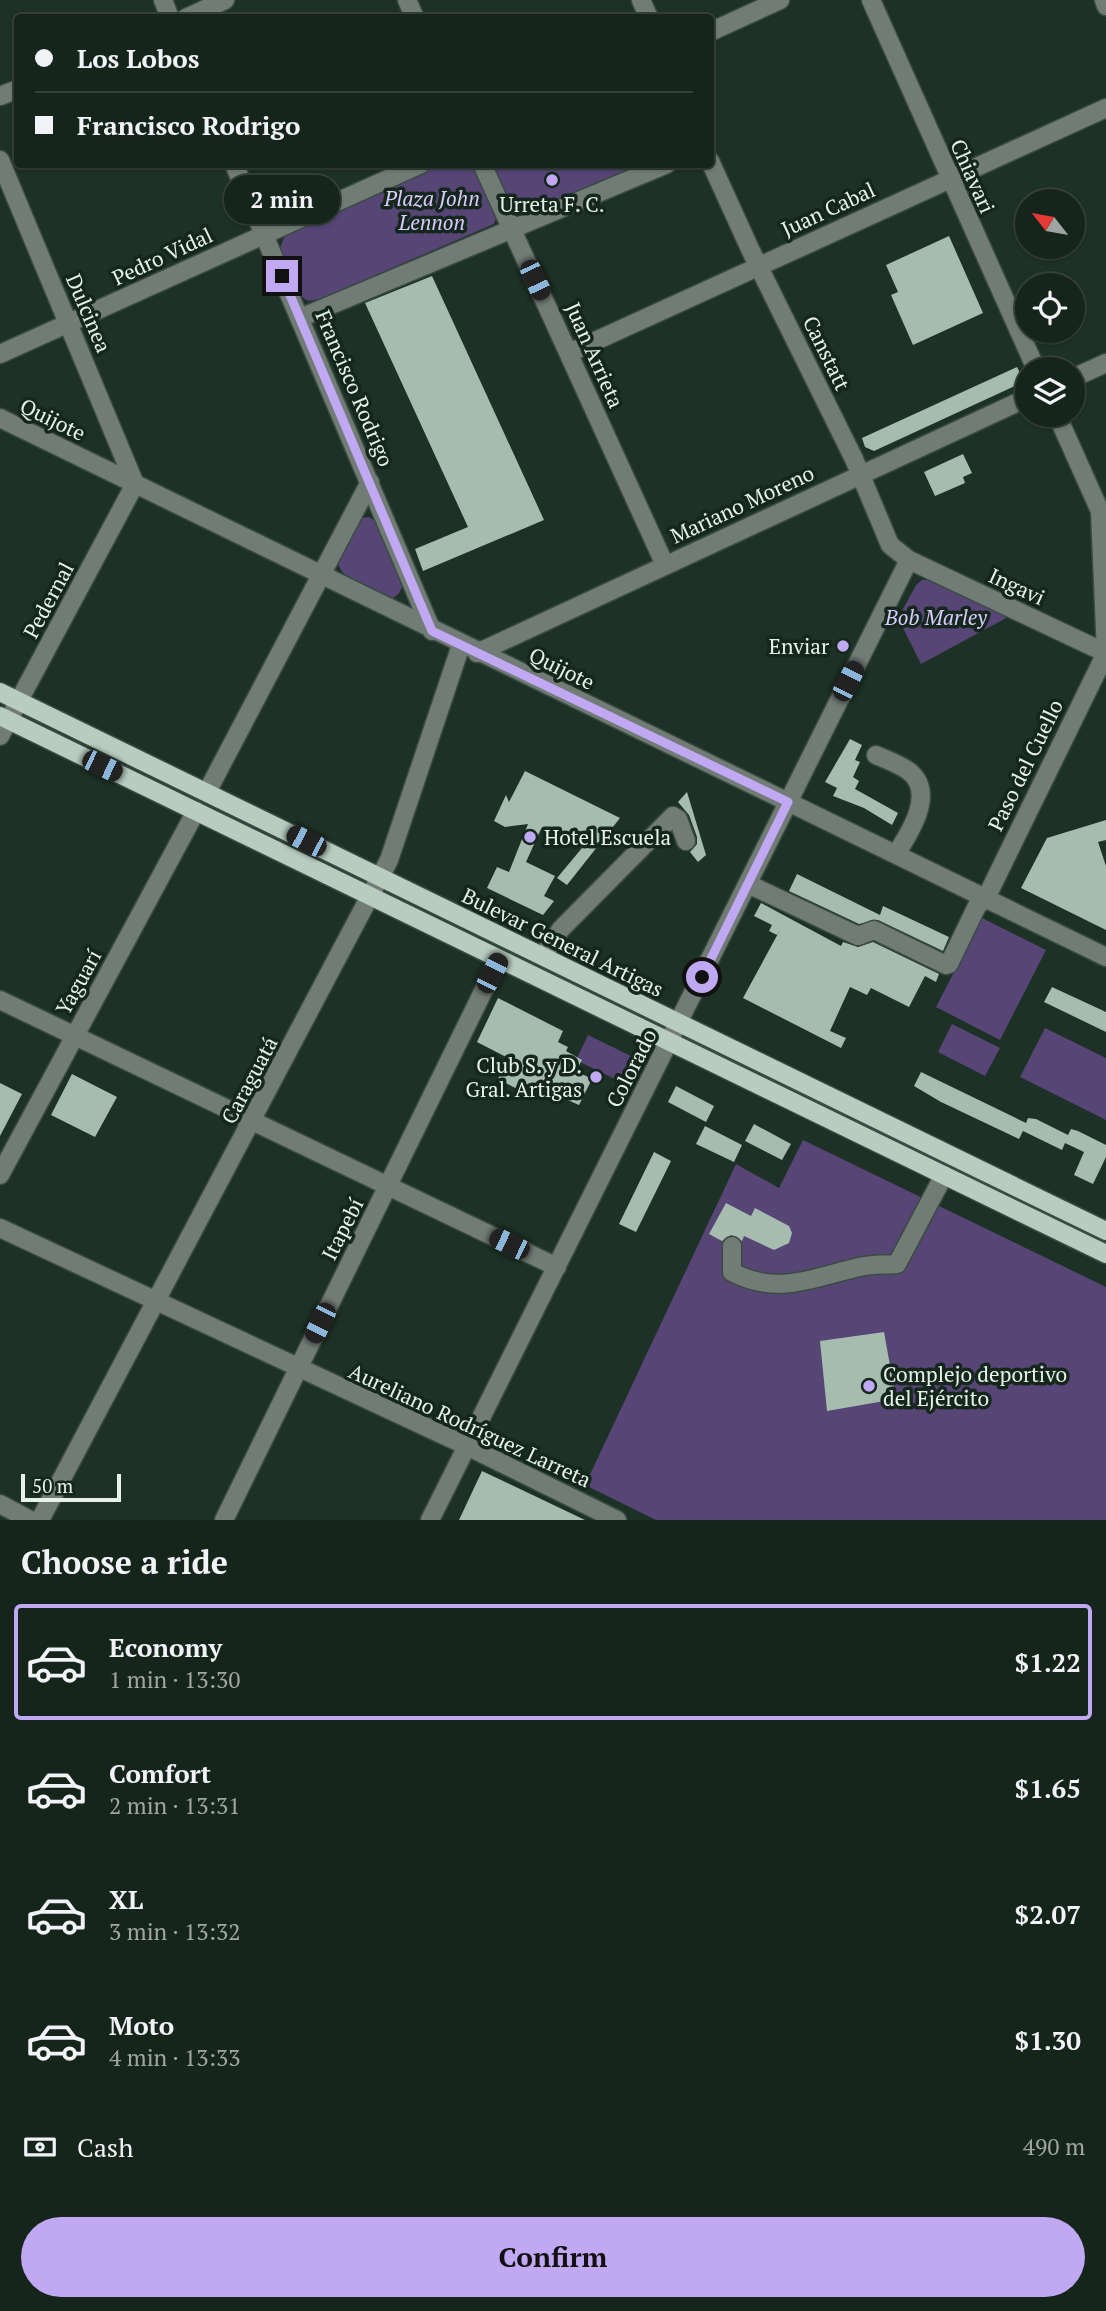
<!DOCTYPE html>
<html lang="en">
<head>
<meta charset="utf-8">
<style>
	body { margin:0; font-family:"PT Serif",serif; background:#1f2d25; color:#f1f3f6; height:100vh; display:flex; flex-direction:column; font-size:26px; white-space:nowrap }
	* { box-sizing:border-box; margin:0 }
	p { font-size:23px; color:#9ea5a3 }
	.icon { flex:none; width:38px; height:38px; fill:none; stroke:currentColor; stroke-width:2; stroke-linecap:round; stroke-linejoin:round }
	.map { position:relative; height:1520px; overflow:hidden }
	.drawer { display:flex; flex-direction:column; background:#16251c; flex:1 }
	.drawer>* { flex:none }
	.guide { position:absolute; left:14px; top:14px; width:700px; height:154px; border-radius:7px; box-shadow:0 2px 5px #0004,0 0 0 2px #35423b; display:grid; align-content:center; height:154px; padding:0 21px; background:#16251c }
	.needle { width:46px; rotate:301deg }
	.controls { position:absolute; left:1015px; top:189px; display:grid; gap:14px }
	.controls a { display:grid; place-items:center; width:70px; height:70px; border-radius:50%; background:#16251c; box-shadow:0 2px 5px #0004,0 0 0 2px #35423b; font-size:35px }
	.scale { position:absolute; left:21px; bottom:18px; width:100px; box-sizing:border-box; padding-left:7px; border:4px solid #e6f2eb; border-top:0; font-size:19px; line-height:24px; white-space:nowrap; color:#e6f2eb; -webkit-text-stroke:5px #15271d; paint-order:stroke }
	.end { position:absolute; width:32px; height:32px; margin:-16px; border:9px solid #c1a8f3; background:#111; box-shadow:0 0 0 4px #111 }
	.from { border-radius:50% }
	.bubble { position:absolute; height:49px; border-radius:24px; background:#16251c; box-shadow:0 2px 5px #0004,0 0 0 2px #35423b; font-size:23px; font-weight:800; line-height:49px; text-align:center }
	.car { position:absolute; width:21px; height:42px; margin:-21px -10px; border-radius:9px; box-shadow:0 0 5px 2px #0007; background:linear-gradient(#222 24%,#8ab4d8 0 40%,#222 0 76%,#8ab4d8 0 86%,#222 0) }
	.guide b { display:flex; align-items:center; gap:24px; height:66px; font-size:26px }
	.guide b+b { border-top:2px solid #35423b }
	.guide i { width:18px; height:18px; background:#f1f3f6 }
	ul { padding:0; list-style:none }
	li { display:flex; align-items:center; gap:21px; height:116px; margin:0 14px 10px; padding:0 7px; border:4px solid transparent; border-radius:7px }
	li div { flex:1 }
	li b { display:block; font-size:26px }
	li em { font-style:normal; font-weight:800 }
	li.selected { border-color:#c1a8f3 }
	li>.icon { width:63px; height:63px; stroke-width:1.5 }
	h2 { padding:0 21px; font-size:32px; line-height:84px }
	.pay { display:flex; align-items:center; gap:18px; height:77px; padding:0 21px; font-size:26px }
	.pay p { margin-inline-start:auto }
	.cta { display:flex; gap:14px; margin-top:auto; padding:14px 21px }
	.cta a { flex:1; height:80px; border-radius:42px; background:#c1a8f3; color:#111; font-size:28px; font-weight:800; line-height:80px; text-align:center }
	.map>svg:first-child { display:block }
	.green { fill:#564575 }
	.building { fill:#a6bcaf }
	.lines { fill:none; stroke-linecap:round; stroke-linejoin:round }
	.minor-casing { stroke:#3a4c42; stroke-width:21 }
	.major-casing { stroke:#3a4c42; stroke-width:21 }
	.minor { stroke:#727c76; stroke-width:18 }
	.major { stroke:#b8ccc0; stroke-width:18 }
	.route { stroke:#c1a8f3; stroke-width:9 }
	.poi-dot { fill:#c1a8f3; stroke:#15271d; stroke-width:2.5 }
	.labels { text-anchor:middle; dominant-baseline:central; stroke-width:7; stroke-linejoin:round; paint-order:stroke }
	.street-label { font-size:21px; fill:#e6f2eb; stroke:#15271d }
	.park-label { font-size:21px; font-style:italic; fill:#dacbfd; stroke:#15271d }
	.poi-label { font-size:21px; fill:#e6f2eb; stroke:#15271d; text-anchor:end }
</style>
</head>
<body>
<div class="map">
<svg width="1106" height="1520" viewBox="0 0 1106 1520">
	<rect width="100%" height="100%" fill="#1e3126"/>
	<path class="green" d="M436,165H475L497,215L494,224L320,299L308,301L298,294L279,250L286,233Z
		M492,165H643L523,213L509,201Z
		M369,517L377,522L403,583C401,592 398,597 389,599C371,590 340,582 337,559L360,518Z
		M922,580H934L1008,617L921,664L903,628L894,626L916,585Z
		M982,918L1046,950L1000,1040L936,1007Z
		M952,1024L1000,1048L985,1076L938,1052Z
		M1045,1028L1106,1058V1120L1020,1077Z
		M588,1035L639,1060L627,1085L580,1062L577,1058Z
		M803,1140L1106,1287V1520H656L585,1485L736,1164L779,1188Z"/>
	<path class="building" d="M949,236L983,313L913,345L891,295L898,292L886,265Z
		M432,276L544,520L423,571L415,549L468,527L365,303Z
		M1017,367L1021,375L1017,385L874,451L865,447L862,438Z
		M963,454L972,473L963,477L965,483L935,496L924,472Z
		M850,739L862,745L855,760L860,762L853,777L859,781L855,789L898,813L892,825L864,808L833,796L837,788L825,782Z
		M525,771L620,818L567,885L557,878L582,848L541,829L526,862L555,876L544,896L554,901L543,915L487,888L497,867L509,872L528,824L505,827L494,821L506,795L509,802Z
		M687,792L706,855L698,862L690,852L697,844V837L689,815L678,802Z
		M1106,820V840L1098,842L1106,866V930L1021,888L1047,838Z
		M797,874L880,915L883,906L949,937L943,951L878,920L859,924L789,891Z
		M761,903L841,946L843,942L858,947L873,942L939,974L936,982L925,976L909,1007L871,988L867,995L850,987L830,1031L846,1038L841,1048L743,998L780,930L777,935L769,931L772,925L754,916Z
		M1052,987L1106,1012V1032L1044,1002Z
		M498,998L563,1031L558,1042L568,1047L566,1051L582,1060L576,1071L592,1079L579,1105L536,1086L531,1096L498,1079L508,1058L477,1042Z
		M921,1072L1026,1123L1028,1118L1036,1119L1068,1135L1071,1129L1078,1131L1106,1145V1157L1093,1184L1074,1175L1084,1152L1065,1143L1062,1150L1023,1131L1019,1139L941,1102L914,1086Z
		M72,1074L117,1097L95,1137L51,1115Z
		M0,1083L22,1094L0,1136Z
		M676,1086L714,1106L706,1122L668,1102Z
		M754,1124L791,1144L782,1160L745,1141Z
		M705,1126L742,1145L734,1162L696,1144Z
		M654,1152L671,1161L636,1232L619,1224Z
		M726,1203L751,1216L755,1208L789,1226L792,1233L789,1243L774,1250L744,1236L742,1241L731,1235L722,1241L709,1234Z
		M884,1332L896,1399L827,1411L820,1341Z
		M482,1471L585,1520H459Z"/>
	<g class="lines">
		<g class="minor-casing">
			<path id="minor" d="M163,0L170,18
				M407,0L415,18
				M641,0L649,18
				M871,0L1036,369
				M1104,0L1106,6
				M186,18L225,0
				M710,32L780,0
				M0,96L18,89
				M0,160L135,484
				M710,161L750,249L854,459L890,545L909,560L1106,653
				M234,164L432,631
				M482,164L665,565
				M300,318L667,164
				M569,353L1106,108
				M0,354L421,164
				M1073,378L1106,363
				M0,418L1106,957
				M477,653L1027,398
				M0,736L135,484
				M876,755C887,760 902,765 911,773C935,795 909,834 896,854
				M207,792L370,482
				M748,884L858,936L874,930L946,965L949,964L977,906L986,898L1106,653L1100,511L1057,415
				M543,956L561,929L673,816L678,819L686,841
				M0,1000L557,1267
				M0,1175L196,811
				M0,1228L467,1446L617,1520
				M732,1246V1272C778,1296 812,1278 859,1267C871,1264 885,1265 897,1264L944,1175
				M0,1504L30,1520
				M40,1520L389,860L461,645
				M224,1520L499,959
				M430,1520L909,560"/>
		</g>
		<g class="major-casing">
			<path id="major" d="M0,692L1106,1231
				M0,716L1106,1254"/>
		</g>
		<use href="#minor" class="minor"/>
		<use href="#major" class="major"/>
	</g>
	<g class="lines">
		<path class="route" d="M282,276L432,631L788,802L702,977"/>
	</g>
	<g class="poi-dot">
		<circle cx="552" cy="180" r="7"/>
		<circle cx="843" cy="646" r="7"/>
		<circle cx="530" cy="837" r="7"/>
		<circle cx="596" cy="1077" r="7"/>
		<circle cx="869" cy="1386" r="7"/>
	</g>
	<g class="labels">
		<g class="street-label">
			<text transform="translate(973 176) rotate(66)">Chiavari</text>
			<text transform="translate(828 209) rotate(-25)">Juan Cabal</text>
			<text transform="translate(162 256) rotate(-25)">Pedro Vidal</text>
			<text transform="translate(89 313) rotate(67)">Dulcinea</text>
			<text transform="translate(827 353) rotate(64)">Canstatt</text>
			<text transform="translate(595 355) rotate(66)">Juan Arrieta</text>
			<text transform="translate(355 388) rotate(67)">Francisco Rodrigo</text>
			<text transform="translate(53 419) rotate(26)">Quijote</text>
			<text transform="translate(742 504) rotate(-25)">Mariano Moreno</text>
			<text transform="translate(1017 586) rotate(25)">Ingavi</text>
			<text transform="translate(48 600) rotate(-62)">Pedernal</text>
			<text transform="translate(562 668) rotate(26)">Quijote</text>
			<text transform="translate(1025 765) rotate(-64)">Paso del Cuello</text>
			<text transform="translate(563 942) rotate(26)">Bulevar General Artigas</text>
			<text transform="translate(78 982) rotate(-61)">Yaguarí</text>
			<text transform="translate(631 1068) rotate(-63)">Colorado</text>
			<text transform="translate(249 1080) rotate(-62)">Caraguatá</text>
			<text transform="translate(342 1229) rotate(-63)">Itapebí</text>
			<text transform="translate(470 1425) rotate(25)">Aureliano Rodríguez Larreta</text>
		</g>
		<g class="park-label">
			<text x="432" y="198">Plaza John<tspan x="432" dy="24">Lennon</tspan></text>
			<text x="936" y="617">Bob Marley</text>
		</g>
		<g class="poi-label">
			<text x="552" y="204" text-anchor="middle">Urreta F. C.</text>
			<text x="829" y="646">Enviar</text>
			<text x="544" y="837" text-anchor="start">Hotel Escuela</text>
			<text x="582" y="1065">Club S. y D.<tspan x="582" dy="24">Gral. Artigas</tspan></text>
			<text x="883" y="1374" text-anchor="start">Complejo deportivo<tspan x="883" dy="24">del Ejército</tspan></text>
		</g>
	</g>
</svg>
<div class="controls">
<a><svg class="needle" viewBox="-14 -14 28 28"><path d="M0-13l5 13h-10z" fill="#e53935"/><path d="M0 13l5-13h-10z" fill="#9ea5a3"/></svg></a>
<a><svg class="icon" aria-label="locate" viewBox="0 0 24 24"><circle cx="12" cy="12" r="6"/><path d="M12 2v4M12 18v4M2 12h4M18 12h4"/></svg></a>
<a><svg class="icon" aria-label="layers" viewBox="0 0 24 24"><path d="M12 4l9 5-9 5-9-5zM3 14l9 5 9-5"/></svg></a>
</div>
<div class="scale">50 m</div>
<i class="end from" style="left:702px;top:977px"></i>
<i class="end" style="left:282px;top:276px"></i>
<div class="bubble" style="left:224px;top:175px;width:116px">2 min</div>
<i class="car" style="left:535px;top:280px;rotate:155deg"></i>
<i class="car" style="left:848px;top:681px;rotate:27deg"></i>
<i class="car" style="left:102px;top:766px;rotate:116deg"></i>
<i class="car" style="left:306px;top:841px;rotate:297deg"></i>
<i class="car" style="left:492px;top:973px;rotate:27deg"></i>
<i class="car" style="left:509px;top:1244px;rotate:296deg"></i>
<i class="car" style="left:320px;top:1323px;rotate:206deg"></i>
<div class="guide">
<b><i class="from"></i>Los Lobos</b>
<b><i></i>Francisco Rodrigo</b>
</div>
</div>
<section class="drawer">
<h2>Choose a ride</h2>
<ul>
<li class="selected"><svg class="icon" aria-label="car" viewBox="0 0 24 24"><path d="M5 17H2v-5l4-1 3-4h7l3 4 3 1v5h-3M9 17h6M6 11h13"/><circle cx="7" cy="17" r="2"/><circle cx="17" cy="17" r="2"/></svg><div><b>Economy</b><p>1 min · 13:30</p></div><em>$1.22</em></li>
<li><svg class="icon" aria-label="car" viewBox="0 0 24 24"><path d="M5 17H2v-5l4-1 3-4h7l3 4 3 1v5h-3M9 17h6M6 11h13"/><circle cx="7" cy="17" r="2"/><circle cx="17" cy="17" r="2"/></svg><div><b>Comfort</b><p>2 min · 13:31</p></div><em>$1.65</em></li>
<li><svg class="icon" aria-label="car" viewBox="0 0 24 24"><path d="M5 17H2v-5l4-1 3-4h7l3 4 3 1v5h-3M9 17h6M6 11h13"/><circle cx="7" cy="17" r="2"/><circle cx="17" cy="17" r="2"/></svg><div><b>XL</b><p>3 min · 13:32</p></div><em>$2.07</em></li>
<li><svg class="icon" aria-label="car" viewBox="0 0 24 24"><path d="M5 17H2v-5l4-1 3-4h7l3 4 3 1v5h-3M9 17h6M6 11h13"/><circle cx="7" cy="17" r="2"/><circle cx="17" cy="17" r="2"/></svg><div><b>Moto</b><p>4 min · 13:33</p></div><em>$1.30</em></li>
</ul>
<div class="pay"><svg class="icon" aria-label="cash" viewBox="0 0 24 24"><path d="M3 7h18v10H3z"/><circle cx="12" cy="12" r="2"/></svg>Cash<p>490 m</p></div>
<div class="cta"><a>Confirm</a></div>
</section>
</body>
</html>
